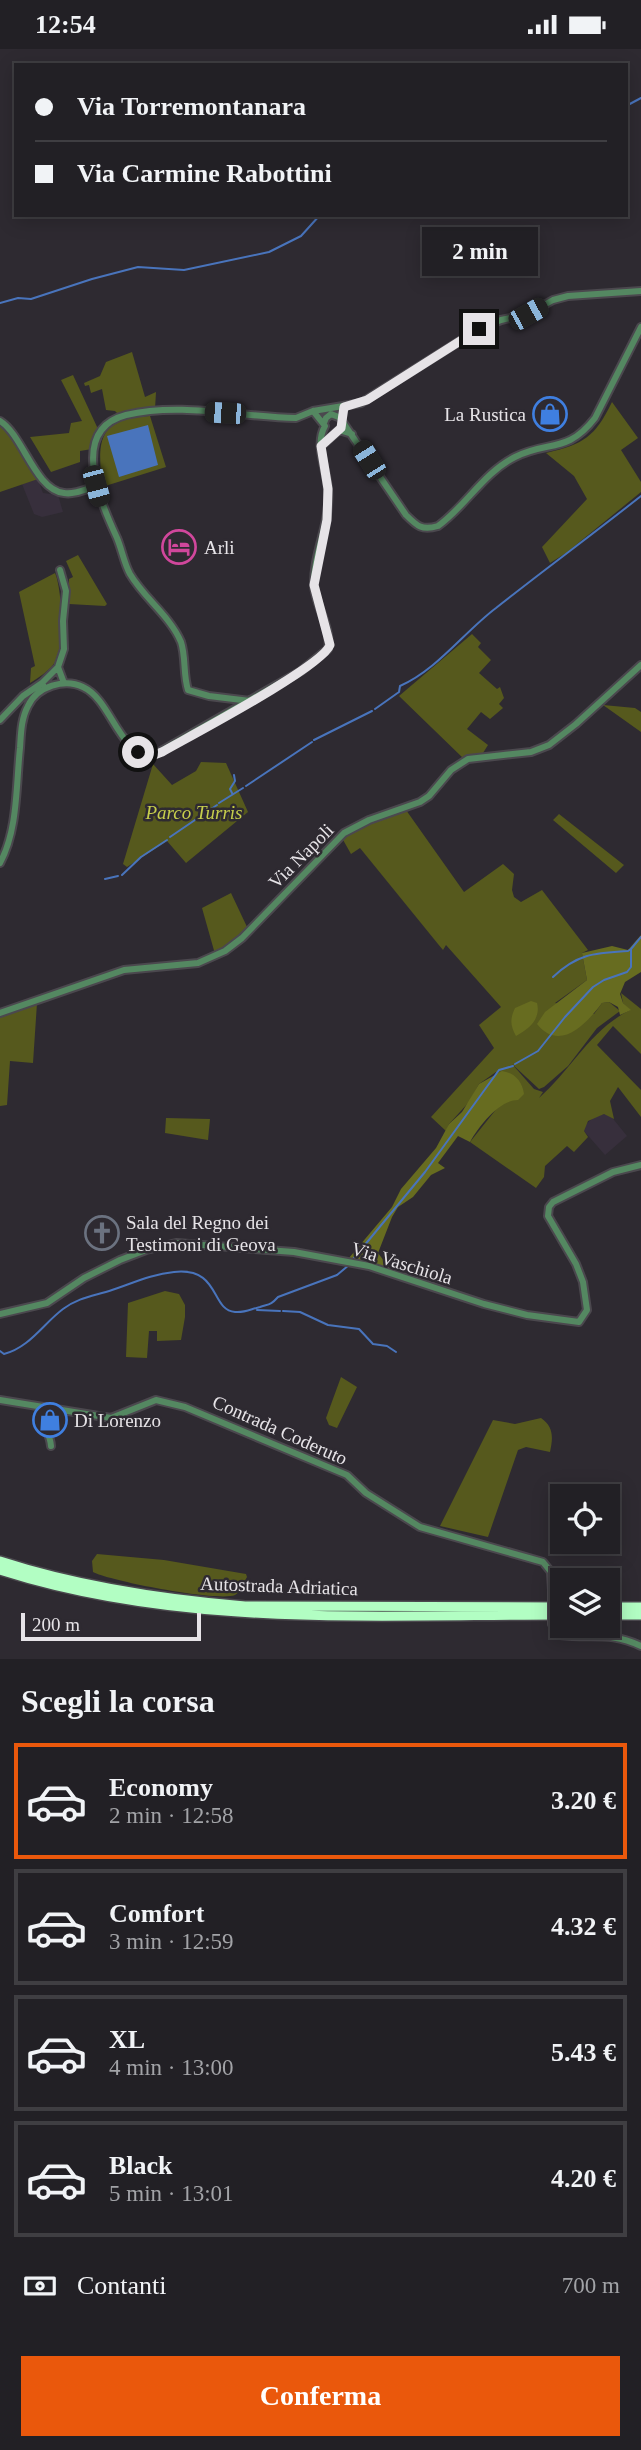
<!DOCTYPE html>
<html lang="it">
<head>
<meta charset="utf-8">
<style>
	body { margin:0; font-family:"Times New Roman",serif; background:#2a282d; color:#f1f3f6; height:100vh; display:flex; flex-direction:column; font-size:26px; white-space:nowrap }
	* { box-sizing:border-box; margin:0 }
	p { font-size:23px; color:#a2a3a7 }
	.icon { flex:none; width:38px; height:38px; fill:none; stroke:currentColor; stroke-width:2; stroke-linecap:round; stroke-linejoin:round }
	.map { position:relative; height:1610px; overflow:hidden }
	.drawer { display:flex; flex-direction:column; background:#222025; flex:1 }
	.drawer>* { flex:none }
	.guide { position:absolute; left:14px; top:14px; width:614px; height:154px; border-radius:0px; box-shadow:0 4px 18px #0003,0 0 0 2px #3f3e42; display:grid; align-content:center; height:154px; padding:0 21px; background:#222025 }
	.fabs { position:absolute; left:550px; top:1435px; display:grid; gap:14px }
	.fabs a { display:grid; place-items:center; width:70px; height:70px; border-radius:0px; background:#222025; box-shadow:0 4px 18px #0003,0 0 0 2px #3f3e42; font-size:35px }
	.scale { position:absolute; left:21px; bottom:18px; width:180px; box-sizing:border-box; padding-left:7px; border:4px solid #e6e3e7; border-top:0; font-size:19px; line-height:24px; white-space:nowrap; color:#e6e3e7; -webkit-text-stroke:5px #2e2a31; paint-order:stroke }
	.end { position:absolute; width:32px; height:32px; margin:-16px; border:9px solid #e6e3e7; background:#111; box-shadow:0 0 0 4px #111 }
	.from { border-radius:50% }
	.bubble { position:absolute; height:49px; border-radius:0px; background:#222025; box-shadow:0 4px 18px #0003,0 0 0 2px #3f3e42; font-size:23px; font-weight:700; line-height:49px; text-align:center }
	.car { position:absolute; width:21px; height:42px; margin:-21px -10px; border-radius:9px; box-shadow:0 0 5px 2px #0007; background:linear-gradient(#222 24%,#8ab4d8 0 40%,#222 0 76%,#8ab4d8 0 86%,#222 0) }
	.guide b { display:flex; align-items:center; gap:24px; height:66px; font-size:26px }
	.guide b+b { border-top:2px solid #3f3e42 }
	.guide i { width:18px; height:18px; background:#f1f3f6 }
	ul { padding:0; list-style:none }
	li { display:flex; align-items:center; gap:21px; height:116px; margin:0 14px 10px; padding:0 7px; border:4px solid #3f3e42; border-radius:0px }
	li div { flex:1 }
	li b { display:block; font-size:26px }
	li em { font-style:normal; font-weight:700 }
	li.current { border-color:#ea580c }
	li>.icon { width:63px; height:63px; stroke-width:1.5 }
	h2 { padding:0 21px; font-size:32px; line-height:84px }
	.pay { display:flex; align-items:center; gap:18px; height:77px; padding:0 21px; font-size:26px }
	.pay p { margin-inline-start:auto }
	.button { display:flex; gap:14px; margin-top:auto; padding:14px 21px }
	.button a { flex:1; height:80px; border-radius:0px; background:#ea580c; color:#fff; font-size:28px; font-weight:700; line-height:80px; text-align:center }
	.status { display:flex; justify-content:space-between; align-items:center; height:49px; padding:0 35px; background:#222025; direction:ltr }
	.status svg { height:19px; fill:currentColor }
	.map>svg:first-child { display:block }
	.built { fill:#372f3c }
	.green { fill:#56591d }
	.forest { fill:#676c20 }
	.water { fill:#4974bc }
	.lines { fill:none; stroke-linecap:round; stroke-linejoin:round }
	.stream { stroke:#4974bc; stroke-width:2 }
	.minor-casing { stroke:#4b484e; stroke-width:10 }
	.highway-casing { stroke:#4b484e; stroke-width:12 }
	.minor { stroke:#548861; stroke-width:6 }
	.highway { stroke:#b2fec3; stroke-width:9 }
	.minor-bridge-casing { stroke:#4b484e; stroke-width:10; stroke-linecap:butt }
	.minor-bridge { stroke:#548861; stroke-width:6 }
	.route { stroke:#e6e3e7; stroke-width:9 }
	.labels { text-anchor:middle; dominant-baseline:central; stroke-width:5; stroke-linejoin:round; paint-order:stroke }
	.poi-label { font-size:19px; fill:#e6e3e7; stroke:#2e2a31; text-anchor:start }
	.park-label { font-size:19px; font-style:italic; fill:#c6ce4c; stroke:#2e2a31 }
	.street-label { font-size:19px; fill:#e6e3e7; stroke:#2e2a31 }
</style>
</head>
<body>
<div class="status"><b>12:54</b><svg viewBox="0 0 49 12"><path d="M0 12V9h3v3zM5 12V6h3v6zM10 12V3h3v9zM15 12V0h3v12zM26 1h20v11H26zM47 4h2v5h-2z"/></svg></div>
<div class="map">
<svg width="641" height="1610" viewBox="0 0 641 1610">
	<rect width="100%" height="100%" fill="#2e2a31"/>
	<path class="built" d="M38,430L43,444L58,446L63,463L42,468L34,465L22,435Z
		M604,1065L610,1066L627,1087L605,1106L584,1082V1077L594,1068Z"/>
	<path class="green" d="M132,303L145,348L156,343L155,360L119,366L115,362L106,361L102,340L91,344L89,336L85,337L84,334L100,327L106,313Z
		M73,326L98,380L92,400L80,402V413L51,423L30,388L69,384L71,374L82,372L61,331Z
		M612,353L638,389L621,401L641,433V443L566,504L550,514L542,498L587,450L574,427L546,404C584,395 595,388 612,353Z
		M150,367L166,418L102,438C98,393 96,369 150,367Z
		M0,373H2L41,429L0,443Z
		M78,506L107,555L105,557L69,555V530L73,528L66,512Z
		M55,524C62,539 65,598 56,612C50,621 40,628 30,634L31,619L35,617L19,543Z
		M472,585L481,594L478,598L491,611L479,624L497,640L500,638L504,649L499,655L503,659L490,670L481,663L467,680L488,696L483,704L464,710L399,647Z
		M603,656L635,659L641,663V683Z
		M201,713L226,714L248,763L186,814L167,792L127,818L123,815L153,715L172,736L196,722Z
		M406,761L464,843L503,815L514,825L512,841L514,848L521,853L542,841L588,901L582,904L587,931L555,954L594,965L602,954L609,953L620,962L597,979L568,1017L544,1038L539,1040L512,1015L534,1040L543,1043L539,1049C571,1021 590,981 630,961L623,954L621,944L641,960V1005L613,977L597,996L641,1041V1068L618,1038L610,1052L614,1070L604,1065L588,1072L584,1082L588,1088L574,1103L567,1097L545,1117L544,1128L536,1139L470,1093L498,1058L510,1051L496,1023L479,1035L469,1053L449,1075L446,1082L431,1068L494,999L479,976L501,958L446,896L443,901L438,895L360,799L351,805L342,789L363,774Z
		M559,765L624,816L616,824L553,771Z
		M231,844L248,880L215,905L202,859Z
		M37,954L33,1014L10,1012L7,1056L0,1057V966Z
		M166,1069L210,1070L208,1091L165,1084Z
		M165,1242L179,1245L185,1256V1268L181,1291L157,1292V1282H149L147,1309L126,1308L128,1254Z
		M341,1328L357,1338L337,1379L329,1376L326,1369Z
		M541,1369C554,1378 553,1389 550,1403L526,1398L518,1401L488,1488L440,1477L493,1371L515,1375Z
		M97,1505L164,1511L246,1525L247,1528C244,1534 241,1543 235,1546C218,1553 110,1532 93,1523L92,1512Z"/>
	<path class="forest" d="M641,886V923L625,933L620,945L623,954L631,961L620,966L618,958L609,953L602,954C587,974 560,1004 537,975L545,963L587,931L582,904L612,897L628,901Z
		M531,952L537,954C541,970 529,980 516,987C510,976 510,970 515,959Z
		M502,1022C514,1024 522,1031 524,1045L518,1051C499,1051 479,1077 470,1093L458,1087L438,1114L445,1119L431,1126L413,1148L398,1158L392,1168L378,1204L390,1220L349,1209L392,1158L401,1140L436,1099L449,1075L462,1063L479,1035Z"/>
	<path class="water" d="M148,376L158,416L119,428L107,387Z"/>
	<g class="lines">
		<path class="stream" d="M626,57L641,49
			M0,254L18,249L31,250L92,230L138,218L184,221L269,203L301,187L320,166
			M375,660L399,643L400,637C437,621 464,583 496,559C544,521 593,485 641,447
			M314,691L372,662
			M246,737L312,693
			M232,744L230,740L235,732L234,726
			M219,754L243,739
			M170,788L217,756
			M122,826L141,808L167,791
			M105,830L118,827
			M553,928C578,904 596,904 628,902L631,900
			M515,1015L538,1002L565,968L593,938L604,931L627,923L631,918V900L641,888
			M354,1209L425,1123L499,1021L513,1017
			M257,1261L280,1262
			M283,1262L300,1263L328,1276L359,1280L373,1295L387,1297L396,1303
			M0,1302L4,1305C30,1298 43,1275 63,1260C79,1248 94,1247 112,1241C133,1234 152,1225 174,1223C221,1218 210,1261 235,1263C245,1264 251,1260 260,1258C269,1255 271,1256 278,1248L337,1226L349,1216"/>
		<g class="minor-casing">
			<path id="minor" d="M0,372C23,386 35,441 64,444C74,446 86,440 96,437
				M342,372L406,466C417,477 422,482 438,477C466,457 483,424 515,408C549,391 567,405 595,369L641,278
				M324,374L326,369L331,365L341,369
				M321,397L339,381L352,385
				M60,521L66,542L63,572L64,600L58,618L64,634
				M43,636L42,634L58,618
				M250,652L209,647L188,641C183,625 186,608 181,593C170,567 144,549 130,525C124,514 122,501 117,489C101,454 68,381 126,366C181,353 240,368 296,369L313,362L361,354L479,280L501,271L528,265L553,251L568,247L641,242
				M0,671L23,647L42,634
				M0,814C18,781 16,736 20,699C21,685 21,670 28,657C37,637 65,629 83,638C113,652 117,706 154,706L301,622L328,600C332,580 316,558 314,537C313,504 331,474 328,441C327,420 314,396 325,377L313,362
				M0,964L124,921L198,914L225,902L242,889L344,784L369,771L420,753L429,747L451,721L468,710L531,703L549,696L576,675L641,616
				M0,1265L47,1254L84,1229L120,1211L146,1201L176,1194L294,1203L369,1217L484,1255L527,1266L579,1273L587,1261L583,1233L576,1215L548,1167L549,1158L553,1153L613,1123L641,1116
				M0,1351L111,1369L156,1351L185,1358L347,1426L366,1444L420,1478L543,1513L551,1523L552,1541
				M41,1359C40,1375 50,1382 51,1397
				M552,1575L560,1586C593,1590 609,1582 641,1597"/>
		</g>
		<g class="highway-casing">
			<path id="highway" d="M0,1512C80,1538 162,1550 245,1557L562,1558
				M0,1521C181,1579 374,1566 562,1566
				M607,1558H641
				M607,1566H641"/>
		</g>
		<use href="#minor" class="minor"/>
		<use href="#highway" class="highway"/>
		<g class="minor-bridge-casing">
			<path id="minor-bridge" d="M552,1541V1575"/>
		</g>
		<use href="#minor-bridge" class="minor-bridge"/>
	</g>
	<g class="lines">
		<path class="route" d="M138,703L154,706L162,703C190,687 322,618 330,596L314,536L327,471L328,440L321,397L341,379L344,358L367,351L479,280"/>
	</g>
	<defs>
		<g id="shop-ring" transform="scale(1.75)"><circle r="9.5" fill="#2e2a31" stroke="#3f7fe0" stroke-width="1.5"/><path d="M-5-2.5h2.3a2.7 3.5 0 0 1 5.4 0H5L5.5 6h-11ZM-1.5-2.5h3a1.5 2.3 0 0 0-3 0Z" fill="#3f7fe0"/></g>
		<g id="hotel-ring" transform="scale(1.75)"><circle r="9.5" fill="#2e2a31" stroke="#d1479c" stroke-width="1.5"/><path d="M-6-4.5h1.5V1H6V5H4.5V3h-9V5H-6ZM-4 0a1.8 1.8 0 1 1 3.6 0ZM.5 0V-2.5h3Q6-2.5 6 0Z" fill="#d1479c"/></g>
		<g id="church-ring" transform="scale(1.75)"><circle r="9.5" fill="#2e2a31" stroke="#6b7280" stroke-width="1.5"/><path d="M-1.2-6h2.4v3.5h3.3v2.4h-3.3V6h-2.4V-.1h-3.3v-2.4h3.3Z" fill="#6b7280"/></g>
	</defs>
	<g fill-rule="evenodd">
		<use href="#shop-ring" x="550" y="365"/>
		<use href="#hotel-ring" x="179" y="498"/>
		<use href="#church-ring" x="102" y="1184"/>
		<use href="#shop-ring" x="50" y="1371"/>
	</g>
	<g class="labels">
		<g class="poi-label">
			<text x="526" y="365" text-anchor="end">La Rustica</text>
			<text x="204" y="498">Arli</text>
			<text x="126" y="1173">Sala del Regno dei<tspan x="126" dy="22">Testimoni di Geova</tspan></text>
			<text x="74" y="1371">Di Lorenzo</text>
		</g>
		<g class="park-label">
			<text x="194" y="763">Parco Turris</text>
		</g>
		<g class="street-label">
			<text transform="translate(301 807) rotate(-45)">Via Napoli</text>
			<text transform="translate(402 1214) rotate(17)">Via Vaschiola</text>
			<text transform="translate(280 1381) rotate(24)">Contrada Coderuto</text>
			<text transform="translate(279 1537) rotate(2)">Autostrada Adriatica</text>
		</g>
	</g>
</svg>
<div class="fabs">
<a><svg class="icon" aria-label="locate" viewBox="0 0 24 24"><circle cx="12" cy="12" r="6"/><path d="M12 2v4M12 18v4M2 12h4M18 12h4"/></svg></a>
<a><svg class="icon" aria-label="layers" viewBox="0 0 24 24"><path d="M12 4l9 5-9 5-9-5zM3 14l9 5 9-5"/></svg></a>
</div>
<div class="scale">200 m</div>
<i class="end from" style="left:138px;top:703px"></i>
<i class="end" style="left:479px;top:280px"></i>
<div class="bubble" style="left:422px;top:178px;width:116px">2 min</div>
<i class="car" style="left:528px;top:265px;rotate:61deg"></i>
<i class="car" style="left:225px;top:364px;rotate:273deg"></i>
<i class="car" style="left:369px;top:411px;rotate:328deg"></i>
<i class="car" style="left:96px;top:437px;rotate:165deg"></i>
<div class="guide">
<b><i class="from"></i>Via Torremontanara</b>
<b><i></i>Via Carmine Rabottini</b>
</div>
</div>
<section class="drawer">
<h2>Scegli la corsa</h2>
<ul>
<li class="current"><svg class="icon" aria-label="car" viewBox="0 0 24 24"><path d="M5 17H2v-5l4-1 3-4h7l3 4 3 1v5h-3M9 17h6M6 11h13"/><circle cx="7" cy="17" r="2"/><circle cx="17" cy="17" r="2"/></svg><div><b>Economy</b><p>2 min · 12:58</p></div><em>3.20 €</em></li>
<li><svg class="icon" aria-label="car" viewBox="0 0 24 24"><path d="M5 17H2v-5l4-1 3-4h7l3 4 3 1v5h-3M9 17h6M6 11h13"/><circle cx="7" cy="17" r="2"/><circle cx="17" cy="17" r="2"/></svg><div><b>Comfort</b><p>3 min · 12:59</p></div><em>4.32 €</em></li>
<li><svg class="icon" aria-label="car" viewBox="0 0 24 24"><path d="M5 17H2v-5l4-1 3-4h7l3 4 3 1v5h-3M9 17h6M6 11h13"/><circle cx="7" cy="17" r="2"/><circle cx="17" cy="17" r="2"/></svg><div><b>XL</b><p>4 min · 13:00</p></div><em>5.43 €</em></li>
<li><svg class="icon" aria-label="car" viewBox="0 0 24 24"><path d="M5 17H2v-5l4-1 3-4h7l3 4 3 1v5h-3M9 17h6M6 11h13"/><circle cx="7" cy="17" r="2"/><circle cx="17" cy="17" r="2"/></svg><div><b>Black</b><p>5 min · 13:01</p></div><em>4.20 €</em></li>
</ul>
<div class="pay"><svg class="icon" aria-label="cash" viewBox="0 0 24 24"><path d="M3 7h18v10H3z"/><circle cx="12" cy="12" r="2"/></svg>Contanti<p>700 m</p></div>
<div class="button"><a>Conferma</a></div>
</section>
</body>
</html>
